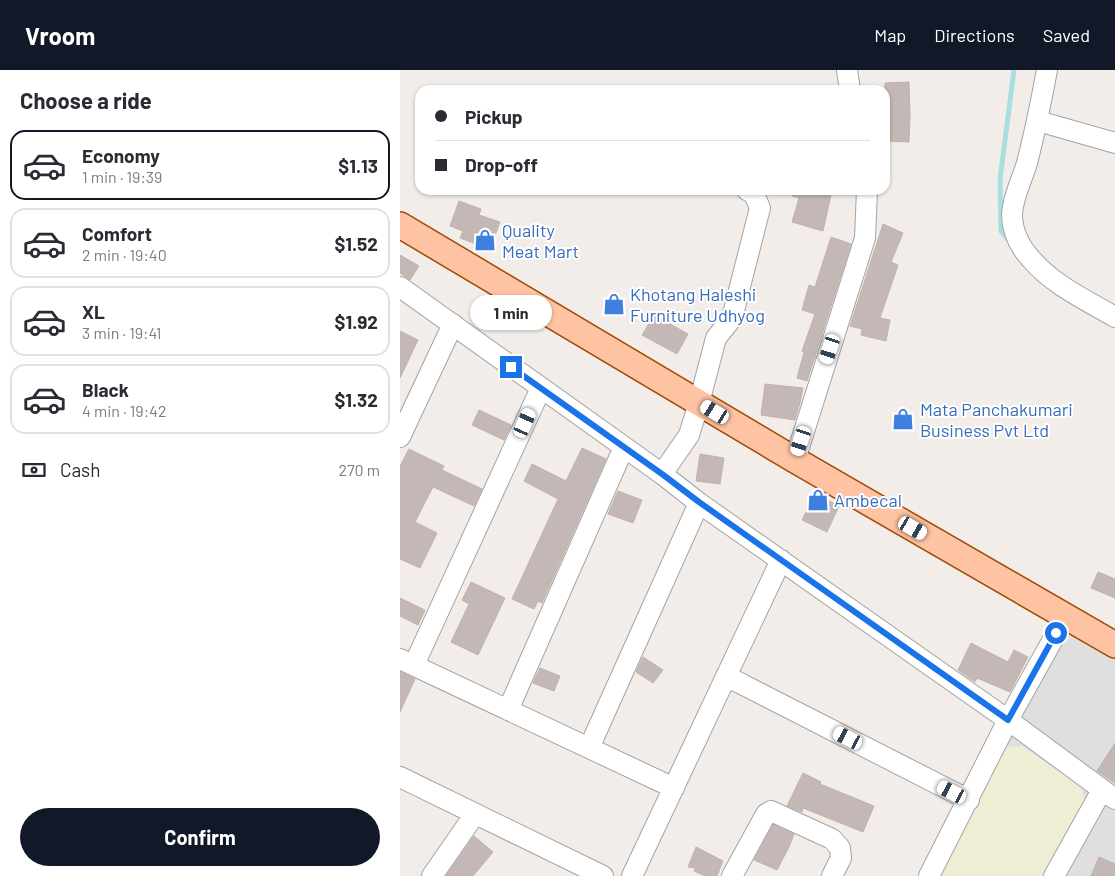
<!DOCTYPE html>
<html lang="en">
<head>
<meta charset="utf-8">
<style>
	body { margin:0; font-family:Barlow,sans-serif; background:#f2f2f3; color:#2b2b33; height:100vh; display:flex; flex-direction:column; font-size:19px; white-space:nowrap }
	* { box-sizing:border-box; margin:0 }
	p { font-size:16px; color:#7c7c81 }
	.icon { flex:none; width:28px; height:28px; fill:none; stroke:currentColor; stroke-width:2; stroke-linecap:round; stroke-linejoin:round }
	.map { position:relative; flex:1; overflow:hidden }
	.details { display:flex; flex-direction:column; background:#fff; width:400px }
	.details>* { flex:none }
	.hud { position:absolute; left:15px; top:15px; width:475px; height:110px; border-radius:15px; box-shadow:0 1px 4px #0004; display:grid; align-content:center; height:110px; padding:0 20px; background:#fff }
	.end { position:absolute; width:22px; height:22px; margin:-11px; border:6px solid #1a73e8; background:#fff; box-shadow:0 0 0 2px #fff }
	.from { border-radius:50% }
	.bubble { position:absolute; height:35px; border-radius:18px; background:#fff; box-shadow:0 1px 4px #0004; font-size:16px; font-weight:700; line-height:35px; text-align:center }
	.car { position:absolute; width:15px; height:30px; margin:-15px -8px; border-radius:6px; box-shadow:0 0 4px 1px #0007; background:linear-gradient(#fff 24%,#345 0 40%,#fff 0 76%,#345 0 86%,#fff 0) }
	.hud b { display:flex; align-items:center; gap:18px; height:48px; font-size:19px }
	.hud b+b { border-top:1px solid #e1e1e2 }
	.hud i { width:12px; height:12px; background:#2b2b33 }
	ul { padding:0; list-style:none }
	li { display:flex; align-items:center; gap:15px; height:70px; margin:0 10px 8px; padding:0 10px; border:2px solid #e1e1e2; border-radius:15px }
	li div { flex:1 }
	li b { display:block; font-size:19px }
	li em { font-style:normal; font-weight:700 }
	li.active { border-color:#111827 }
	li>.icon { width:45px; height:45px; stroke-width:1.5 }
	h2 { padding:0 20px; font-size:22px; line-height:60px }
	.pay { display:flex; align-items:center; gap:12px; height:55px; padding:0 20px; font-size:19px }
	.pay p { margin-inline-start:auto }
	.action { display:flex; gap:10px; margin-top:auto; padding:10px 20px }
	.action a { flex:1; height:58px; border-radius:30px; background:#111827; color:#fff; font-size:20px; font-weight:700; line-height:58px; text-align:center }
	header { display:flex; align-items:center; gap:30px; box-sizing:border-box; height:70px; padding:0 25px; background:#111827; color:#fff }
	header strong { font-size:24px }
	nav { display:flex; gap:28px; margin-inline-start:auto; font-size:18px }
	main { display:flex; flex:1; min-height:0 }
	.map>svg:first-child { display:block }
	.residential { fill:#e0dfdf }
	.farmland { fill:#f0edd5 }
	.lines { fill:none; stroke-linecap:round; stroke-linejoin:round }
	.stream { stroke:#a9dfe0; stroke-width:5 }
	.building { fill:#c3b8b5; stroke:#c4b1ab }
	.minor-casing { stroke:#a3a3a3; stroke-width:22 }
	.major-casing { stroke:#a04900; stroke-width:28 }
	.minor { stroke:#fff; stroke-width:20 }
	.major { stroke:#fdc3a3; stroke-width:25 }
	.route { stroke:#1a73e8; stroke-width:6 }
	.labels { text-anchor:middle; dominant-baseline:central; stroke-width:4; stroke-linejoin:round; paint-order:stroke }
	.shop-label { font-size:18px; fill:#366cbe; stroke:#fff; text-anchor:start }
</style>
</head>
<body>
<header>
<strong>Vroom</strong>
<nav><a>Map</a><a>Directions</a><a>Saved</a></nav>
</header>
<main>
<section class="details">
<h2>Choose a ride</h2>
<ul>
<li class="active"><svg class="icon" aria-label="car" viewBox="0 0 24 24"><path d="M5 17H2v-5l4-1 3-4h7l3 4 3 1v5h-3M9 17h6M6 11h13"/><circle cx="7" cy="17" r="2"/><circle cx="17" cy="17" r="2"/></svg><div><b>Economy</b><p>1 min · 19:39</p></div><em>$1.13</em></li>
<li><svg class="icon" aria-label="car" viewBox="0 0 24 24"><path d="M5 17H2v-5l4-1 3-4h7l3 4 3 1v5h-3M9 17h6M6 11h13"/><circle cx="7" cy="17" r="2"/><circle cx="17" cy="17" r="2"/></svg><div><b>Comfort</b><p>2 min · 19:40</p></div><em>$1.52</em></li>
<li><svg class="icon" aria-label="car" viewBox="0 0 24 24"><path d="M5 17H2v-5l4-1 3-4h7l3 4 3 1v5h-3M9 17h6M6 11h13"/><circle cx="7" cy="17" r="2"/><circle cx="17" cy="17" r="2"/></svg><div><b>XL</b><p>3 min · 19:41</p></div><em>$1.92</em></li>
<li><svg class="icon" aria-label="car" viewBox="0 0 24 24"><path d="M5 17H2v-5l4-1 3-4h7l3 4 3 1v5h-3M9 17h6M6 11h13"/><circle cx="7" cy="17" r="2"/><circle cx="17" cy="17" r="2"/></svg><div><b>Black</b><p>4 min · 19:42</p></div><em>$1.32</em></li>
</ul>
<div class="pay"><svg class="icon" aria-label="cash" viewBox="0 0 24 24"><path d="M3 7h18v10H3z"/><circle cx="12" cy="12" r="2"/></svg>Cash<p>270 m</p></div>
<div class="action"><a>Confirm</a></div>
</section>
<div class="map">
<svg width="715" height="806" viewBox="0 0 715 806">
	<rect width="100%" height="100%" fill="#f2ede9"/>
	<path class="residential" d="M666,546L715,575V806H529Z"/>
	<path class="farmland" d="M622,676L681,716L685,732L644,806H537L606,677Z"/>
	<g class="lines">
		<path class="stream" d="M609,170L601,161L600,109L614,0"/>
	</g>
	<path class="building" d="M509,12L510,46L509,72L485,71V13Z
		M392,120H432L423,161L392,152L399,128L392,126Z
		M59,131L81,139L79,145L100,152L90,179L60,168L63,161L50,156Z
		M483,154L503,163L491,192L498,195L480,248L490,250L486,271L461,265L462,259L450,256Z
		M431,167L451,174L407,311L397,308L404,282L402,281L415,244L402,240L409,215L415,217Z
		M0,185L19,196L10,210L0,203Z
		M254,245L288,264L277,284L242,265Z
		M0,261L18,270L0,308Z
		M365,314L403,318L400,333L395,350L361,345Z
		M79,340L111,355L104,370L72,355Z
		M182,378L206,389L142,533L138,531L134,539L112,529L158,429L124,411L132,394L166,411Z
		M9,379L44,396L42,400L82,419L74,436L33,417L15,452L37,463L20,498L0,489V396Z
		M300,384L324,388L320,414L296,411Z
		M218,421L242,430L233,453L208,444Z
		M415,424L439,436L427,462L402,450Z
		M698,502L715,509V528L691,518Z
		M71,512L105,528L78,585L51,572L69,534L62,530Z
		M0,528L25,540L18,555L0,546Z
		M571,573L608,592L614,580L628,587L610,622L577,608L575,612L558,600Z
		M243,587L263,600L253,613L236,602Z
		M140,598L160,606L154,621L133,613Z
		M0,602L15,609L0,642Z
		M715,673V713L697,701Z
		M403,703L421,712L420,714L474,736L463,762L403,738L402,742L387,736Z
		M373,755L394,764L389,777L377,800L354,790Z
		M74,766L93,782L73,806H46Z
		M296,777L323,791L317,806H305L294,801L295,798L288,797Z
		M699,787L715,794V806H691Z"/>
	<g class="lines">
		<g class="minor-casing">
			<path id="minor" d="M447,0L450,20
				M647,0C641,32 635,62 627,93C622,110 613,126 612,144C612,161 620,177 631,189C653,215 686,230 715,247
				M638,51L715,73
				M0,217L262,404L299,433L608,650L715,729
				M0,367L53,254
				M395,390L465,168L467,120
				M262,404L289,365L299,333L316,268L329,252L333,244L360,138L354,124L347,120
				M0,589L274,718
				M14,595L141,318
				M326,606L569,730
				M108,640L224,377
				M189,678L299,433
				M0,707L203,806
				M32,806L75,744
				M232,806L381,490
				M332,806L366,744L371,741L432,769L440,778L441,788L432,806
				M529,806L608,650L666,546
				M654,806L702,720"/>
		</g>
		<g class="major-casing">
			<path id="major" d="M0,155L395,390L715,575"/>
		</g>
		<use href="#minor" class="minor"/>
		<use href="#major" class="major"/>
	</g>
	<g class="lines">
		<path class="route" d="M111,297L262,404L299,432L608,650L656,563"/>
	</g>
	<defs>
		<g id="shop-bare" transform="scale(1.725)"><path d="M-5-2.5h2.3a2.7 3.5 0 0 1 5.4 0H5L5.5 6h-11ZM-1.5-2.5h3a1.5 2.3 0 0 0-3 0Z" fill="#3f7fe0" stroke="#fff" stroke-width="2.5" paint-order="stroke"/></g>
	</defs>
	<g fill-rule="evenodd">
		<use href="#shop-bare" x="85" y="170"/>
		<use href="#shop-bare" x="214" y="234"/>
		<use href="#shop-bare" x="503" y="349"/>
		<use href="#shop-bare" x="418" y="430"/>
	</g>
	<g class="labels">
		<g class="shop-label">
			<text x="102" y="160">Quality<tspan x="102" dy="21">Meat Mart</tspan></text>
			<text x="230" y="224">Khotang Haleshi<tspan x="230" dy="21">Furniture Udhyog</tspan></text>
			<text x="520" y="339">Mata Panchakumari<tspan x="520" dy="21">Business Pvt Ltd</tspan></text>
			<text x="434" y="430">Ambecal</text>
		</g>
	</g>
</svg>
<i class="end from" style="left:656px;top:563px"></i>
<i class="end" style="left:111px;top:297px"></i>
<div class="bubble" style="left:70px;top:225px;width:82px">1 min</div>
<i class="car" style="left:430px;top:279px;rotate:198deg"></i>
<i class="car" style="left:315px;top:342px;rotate:301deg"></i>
<i class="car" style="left:125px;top:353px;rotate:24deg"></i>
<i class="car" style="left:401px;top:371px;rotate:198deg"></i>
<i class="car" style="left:513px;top:458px;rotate:120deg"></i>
<i class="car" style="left:448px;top:668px;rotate:297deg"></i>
<i class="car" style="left:552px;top:722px;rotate:297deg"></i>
<div class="hud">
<b><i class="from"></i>Pickup</b>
<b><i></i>Drop-off</b>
</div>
</div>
</main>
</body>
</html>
